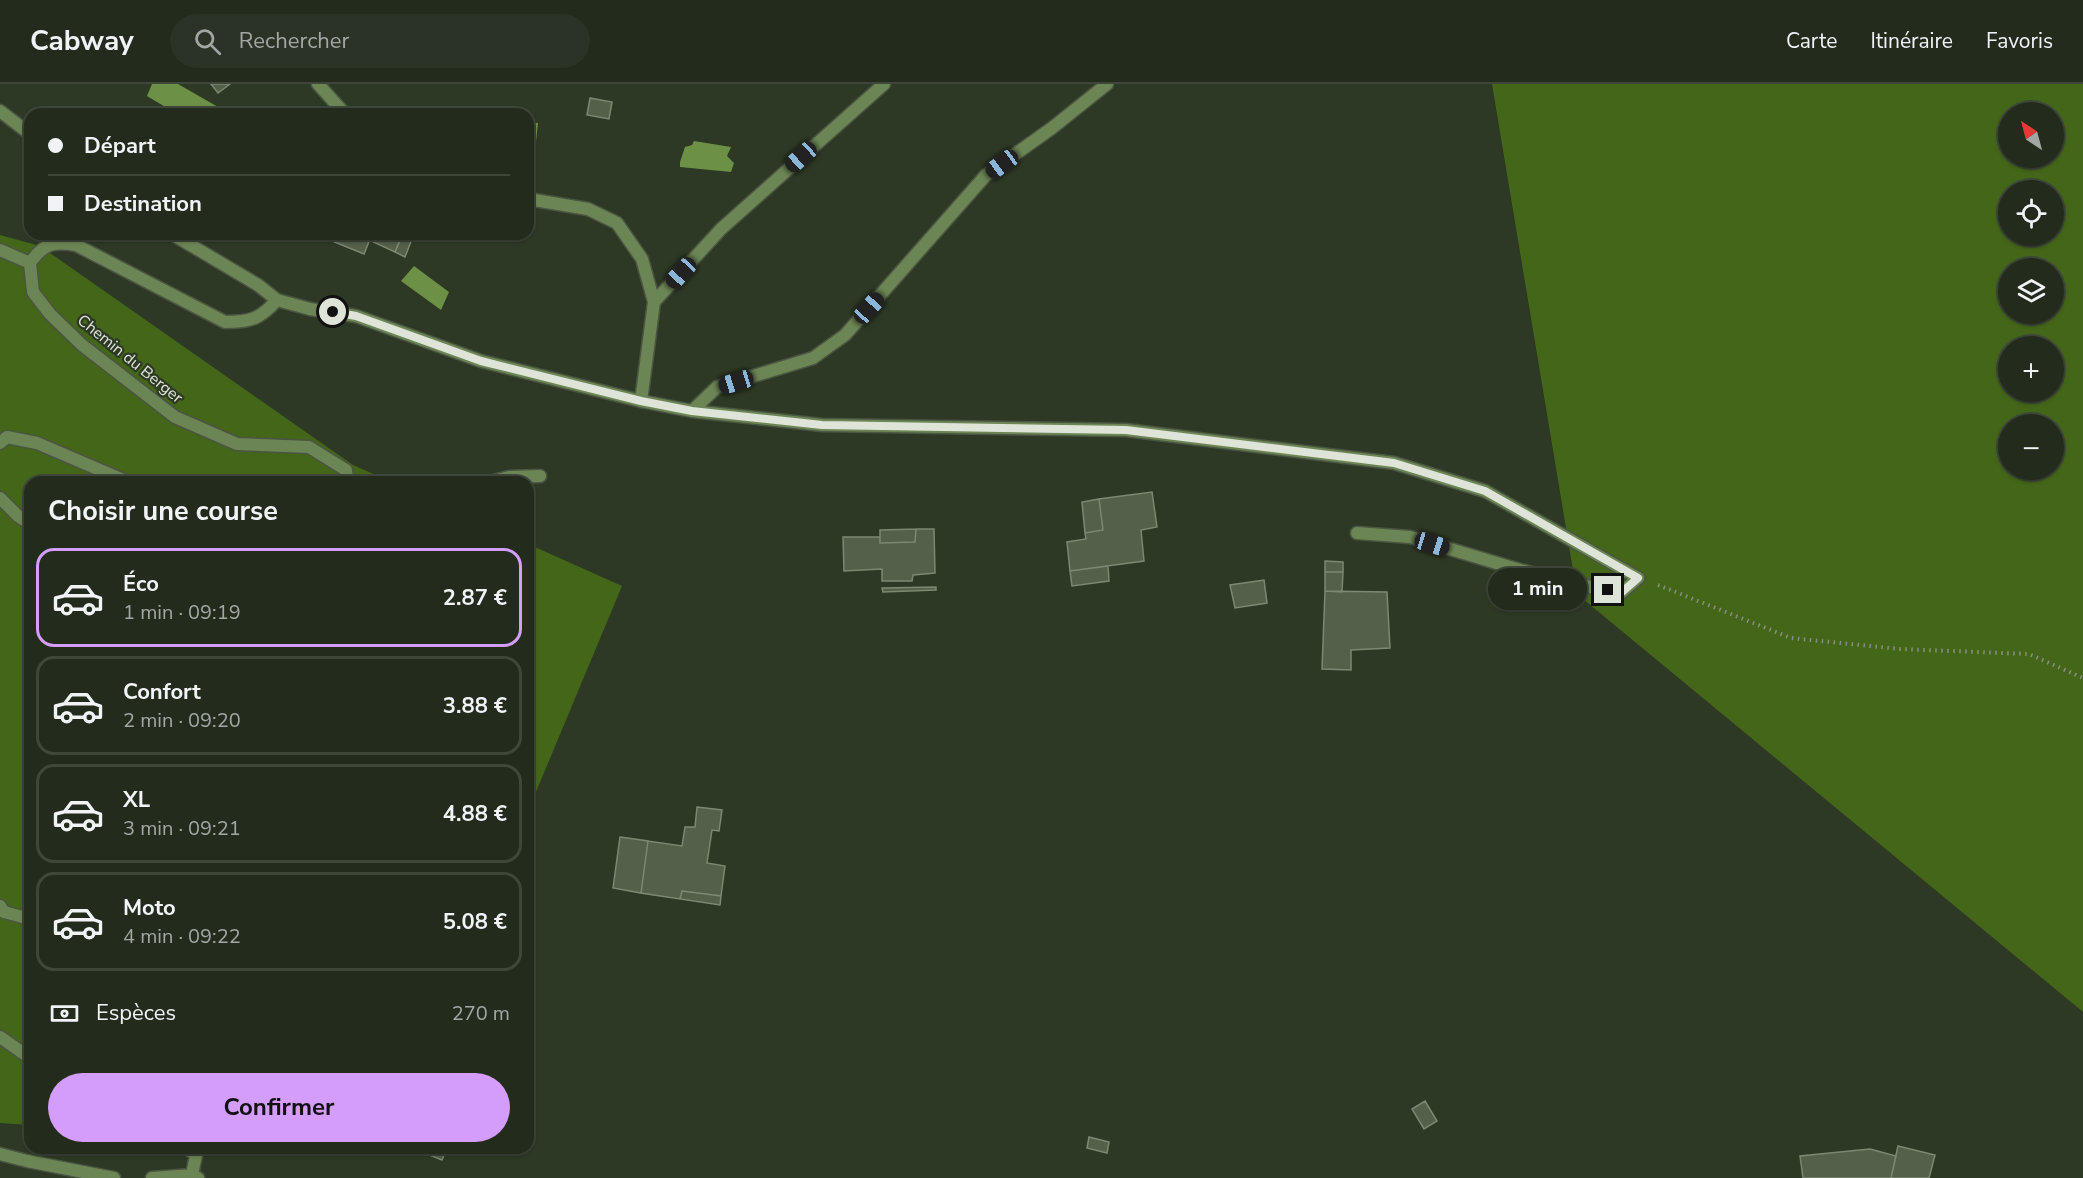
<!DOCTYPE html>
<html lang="fr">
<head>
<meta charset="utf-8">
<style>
	body { margin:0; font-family:"Nunito Sans",sans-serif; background:#2a3325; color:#f1f3f6; height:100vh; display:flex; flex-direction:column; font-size:22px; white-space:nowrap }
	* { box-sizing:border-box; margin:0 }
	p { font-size:20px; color:#a2a7a3 }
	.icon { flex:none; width:33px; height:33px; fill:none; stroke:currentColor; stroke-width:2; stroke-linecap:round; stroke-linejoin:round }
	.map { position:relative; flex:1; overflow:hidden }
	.drawer { position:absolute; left:24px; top:392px; width:510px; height:678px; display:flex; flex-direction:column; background:#222b1c; border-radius:18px; box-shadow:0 2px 4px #0004,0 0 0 2px #3f473b }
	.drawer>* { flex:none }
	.guide { position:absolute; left:24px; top:24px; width:510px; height:132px; border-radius:18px; box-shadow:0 2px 4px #0004,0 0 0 2px #3f473b; display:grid; align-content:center; height:132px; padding:0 24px; background:#222b1c }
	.needle { width:39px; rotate:324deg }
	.buttons { position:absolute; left:1998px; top:18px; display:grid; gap:12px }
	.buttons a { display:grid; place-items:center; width:66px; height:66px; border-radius:50%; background:#222b1c; box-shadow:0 2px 4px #0004,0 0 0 2px #3f473b; font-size:30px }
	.end { position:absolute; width:27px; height:27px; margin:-14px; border:8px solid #dee5d8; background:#111; box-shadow:0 0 0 3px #111 }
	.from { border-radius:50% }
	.bubble { position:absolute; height:42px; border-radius:21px; background:#222b1c; box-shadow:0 2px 4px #0004,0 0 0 2px #3f473b; font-size:20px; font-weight:700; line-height:42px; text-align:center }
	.car { position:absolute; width:18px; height:36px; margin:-18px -9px; border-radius:8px; box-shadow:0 0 4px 2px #0007; background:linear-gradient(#222 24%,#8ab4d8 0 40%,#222 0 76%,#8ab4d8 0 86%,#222 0) }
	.guide b { display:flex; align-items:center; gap:21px; height:57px; font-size:22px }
	.guide b+b { border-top:2px solid #3f473b }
	.guide i { width:15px; height:15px; background:#f1f3f6 }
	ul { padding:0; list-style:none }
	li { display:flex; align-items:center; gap:18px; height:99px; margin:0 12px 9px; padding:0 12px; border:3px solid #3f473b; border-radius:18px }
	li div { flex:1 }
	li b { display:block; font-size:22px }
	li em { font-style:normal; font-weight:700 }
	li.selected { border-color:#d49cfb }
	li>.icon { width:54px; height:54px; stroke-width:1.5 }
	h2 { padding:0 24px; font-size:27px; line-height:72px }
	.pay { display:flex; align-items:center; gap:15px; height:66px; padding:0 24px; font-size:22px }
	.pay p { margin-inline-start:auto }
	.cta { display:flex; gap:12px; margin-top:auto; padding:12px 24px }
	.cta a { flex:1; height:69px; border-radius:36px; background:#d49cfb; color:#111; font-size:24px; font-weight:700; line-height:69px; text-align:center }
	header { display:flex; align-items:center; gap:36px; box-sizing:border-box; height:84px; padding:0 30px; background:#222b1c; border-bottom:2px solid #3f473b }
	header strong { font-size:28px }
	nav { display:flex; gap:33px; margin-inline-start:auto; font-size:21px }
	.search { width:420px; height:54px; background:#2a3325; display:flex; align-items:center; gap:15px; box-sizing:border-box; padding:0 21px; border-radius:33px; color:#a2a7a3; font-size:22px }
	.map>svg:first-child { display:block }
	.forest { fill:#446619; fill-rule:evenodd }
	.water { fill:#6c9045 }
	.building { fill:#54604a; stroke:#7c8871; stroke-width:1.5 }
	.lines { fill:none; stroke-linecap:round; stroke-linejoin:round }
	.service-casing { stroke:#4a5542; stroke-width:15 }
	.minor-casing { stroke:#4a5542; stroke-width:15 }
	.path { stroke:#87907f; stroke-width:4; stroke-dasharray:1.5 4.5; stroke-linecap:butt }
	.service { stroke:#6c8554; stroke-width:12 }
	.minor { stroke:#6c8554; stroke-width:12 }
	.route { stroke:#dee5d8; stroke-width:8 }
	.labels { text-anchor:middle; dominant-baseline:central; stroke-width:4.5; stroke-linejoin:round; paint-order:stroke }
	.street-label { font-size:16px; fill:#dee5d8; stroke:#2e3925 }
</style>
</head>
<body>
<header>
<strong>Cabway</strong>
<div class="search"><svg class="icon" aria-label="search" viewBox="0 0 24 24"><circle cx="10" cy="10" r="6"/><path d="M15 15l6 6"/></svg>Rechercher</div>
<nav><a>Carte</a><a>Itinéraire</a><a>Favoris</a></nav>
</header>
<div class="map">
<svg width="2083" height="1094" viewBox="0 0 2083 1094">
	<rect width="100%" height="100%" fill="#2e3925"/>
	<path class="forest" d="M1492,0H2083V928L1577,510ZM2008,28H2054V74H2008ZM2008,106H2054V152H2008ZM2008,184H2054V230H2008ZM2008,262H2054V308H2008ZM2008,340H2054V386H2008Z
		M0,151L40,162L353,381L389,397L30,398V1041L0,1039Z
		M528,460L622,502L528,727Z"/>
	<path class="water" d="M152,0H178L225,27L224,30H177L147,12Z
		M528,38L538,39L536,58H528Z
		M694,57L731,63L727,72L734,79L731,88L680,83V78L685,63L692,61Z
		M414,182L449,208L441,226L401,197Z"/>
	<path class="building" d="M211,0H230L218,9Z
		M590,14L612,18L609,35L587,31Z
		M315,150H372L364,170Z
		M372,150H403L395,168L369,156Z
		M402,151L412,155L405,173L395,168Z
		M1152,408L1157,443L1141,446L1144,477L1070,487L1067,458L1086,455L1085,449L1103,446L1099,415Z
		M1099,415L1103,446L1085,449L1082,418Z
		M916,445L915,458L880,459V446Z
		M916,445H934L935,489L913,491L912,497H882V485L844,487L843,453H880V459L915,458Z
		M1325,477L1343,478V488H1325Z
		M1108,482L1109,497L1072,502L1070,487Z
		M1325,488H1343L1342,508L1325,507Z
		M1264,496L1267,519L1235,524L1230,501Z
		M936,503V506L883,508L882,504Z
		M1325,507L1387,508L1390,564L1351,566V586L1322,585Z
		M697,723L722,726L719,747L712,746L707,779L725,782L721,812L682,807L680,815L641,809L648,757L682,762L685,743H695Z
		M620,753L648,757L641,809L613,804Z
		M682,807L721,812L720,821L680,815Z
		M1425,1017L1437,1037L1424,1045L1412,1025Z
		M1089,1053L1109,1058L1107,1069L1087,1064Z
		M1898,1062L1935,1071L1929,1094H1891Z
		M412,1064H447L442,1076Z
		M1870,1065L1896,1072L1891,1094H1803L1800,1072Z"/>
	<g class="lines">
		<g class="service-casing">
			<path id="service" d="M318,0L345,30
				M528,115L588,125L617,139L642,175L654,218L641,317
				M0,166L30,179
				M654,218L721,145L884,0
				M490,398L509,393L540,392
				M1357,449L1410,453L1520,486L1595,504L1622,508L1638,494"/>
		</g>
		<g class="minor-casing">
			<path id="minor" d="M0,27L30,50
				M172,150L258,201L277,216C260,235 251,238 225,238L76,161C54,157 44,159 30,179L33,208L50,230L82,261L175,333L237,360L309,363L346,386L347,398
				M277,216L310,225L356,232L481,277L641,317L692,327L822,341L1126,346L1394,379L1485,407L1638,494
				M692,327L717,303L813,274L845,251L986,91L1052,44L1107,0
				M0,359L7,353L37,359L128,398
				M0,414L18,432L30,440
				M0,822L4,828L30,835
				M0,953L30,974
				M187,1064L196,1071L192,1091
				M0,1070L27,1077L114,1094
				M152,1094L192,1091L198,1094"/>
		</g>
		<path class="path" d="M1658,501L1791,554L1900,565L2029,570L2083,594"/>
		<use href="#service" class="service"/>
		<use href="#minor" class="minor"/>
	</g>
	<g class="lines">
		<path class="route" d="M333,228L356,232L481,277L641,317L692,327L822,341L1126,346L1394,379L1485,407L1638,494L1622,508L1608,506"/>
	</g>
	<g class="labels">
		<g class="street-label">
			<text transform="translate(130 275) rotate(39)">Chemin du Berger</text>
		</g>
	</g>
</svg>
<div class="buttons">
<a><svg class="needle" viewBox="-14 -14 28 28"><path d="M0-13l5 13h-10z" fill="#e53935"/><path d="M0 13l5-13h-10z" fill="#a2a7a3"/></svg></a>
<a><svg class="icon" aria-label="locate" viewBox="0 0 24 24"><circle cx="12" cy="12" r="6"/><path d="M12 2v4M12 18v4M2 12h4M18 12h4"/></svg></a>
<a><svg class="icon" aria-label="layers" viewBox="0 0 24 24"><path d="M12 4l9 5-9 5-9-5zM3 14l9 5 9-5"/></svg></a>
<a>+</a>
<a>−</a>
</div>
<i class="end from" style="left:333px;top:228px"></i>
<i class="end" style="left:1608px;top:506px"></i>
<div class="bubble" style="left:1488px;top:484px;width:99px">1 min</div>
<i class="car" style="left:801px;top:73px;rotate:228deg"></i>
<i class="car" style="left:1002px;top:80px;rotate:234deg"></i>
<i class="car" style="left:681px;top:189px;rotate:223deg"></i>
<i class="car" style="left:869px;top:224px;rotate:42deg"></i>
<i class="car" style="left:736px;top:298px;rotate:253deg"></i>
<i class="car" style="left:1432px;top:460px;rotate:107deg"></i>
<div class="guide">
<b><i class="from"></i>Départ</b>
<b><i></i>Destination</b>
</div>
<section class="drawer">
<h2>Choisir une course</h2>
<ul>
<li class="selected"><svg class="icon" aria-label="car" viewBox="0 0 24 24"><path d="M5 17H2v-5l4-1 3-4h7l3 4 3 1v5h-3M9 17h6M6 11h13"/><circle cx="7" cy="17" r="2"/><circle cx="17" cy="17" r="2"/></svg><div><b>Éco</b><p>1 min · 09:19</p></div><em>2.87 €</em></li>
<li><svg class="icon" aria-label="car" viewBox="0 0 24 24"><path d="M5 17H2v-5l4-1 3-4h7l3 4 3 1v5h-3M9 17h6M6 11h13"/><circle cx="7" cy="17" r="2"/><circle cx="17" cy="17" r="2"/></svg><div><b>Confort</b><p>2 min · 09:20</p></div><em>3.88 €</em></li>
<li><svg class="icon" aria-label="car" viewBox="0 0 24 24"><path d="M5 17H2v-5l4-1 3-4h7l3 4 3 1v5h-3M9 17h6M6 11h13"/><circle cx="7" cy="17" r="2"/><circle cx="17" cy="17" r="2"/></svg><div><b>XL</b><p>3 min · 09:21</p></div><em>4.88 €</em></li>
<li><svg class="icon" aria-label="car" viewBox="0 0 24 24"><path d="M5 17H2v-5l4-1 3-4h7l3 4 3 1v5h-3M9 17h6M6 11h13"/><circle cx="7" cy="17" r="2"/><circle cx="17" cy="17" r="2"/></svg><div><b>Moto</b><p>4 min · 09:22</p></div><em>5.08 €</em></li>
</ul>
<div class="pay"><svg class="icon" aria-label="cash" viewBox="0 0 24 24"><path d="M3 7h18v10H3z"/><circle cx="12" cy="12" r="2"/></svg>Espèces<p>270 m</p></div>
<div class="cta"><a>Confirmer</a></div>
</section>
</div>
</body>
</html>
